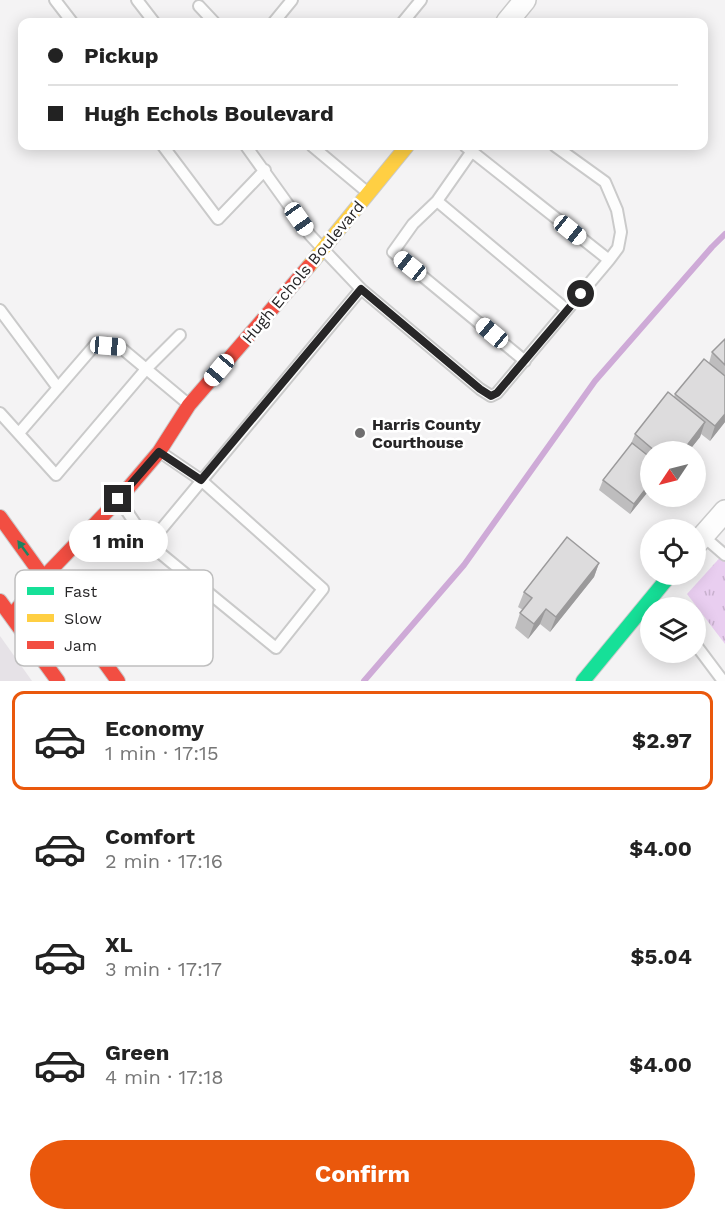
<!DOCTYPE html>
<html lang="en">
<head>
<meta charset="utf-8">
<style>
	body { margin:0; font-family:"Work Sans",sans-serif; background:#f2f2f2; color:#222; height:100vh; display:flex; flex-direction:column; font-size:22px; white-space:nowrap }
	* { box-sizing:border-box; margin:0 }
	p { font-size:20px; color:#767676 }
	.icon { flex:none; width:33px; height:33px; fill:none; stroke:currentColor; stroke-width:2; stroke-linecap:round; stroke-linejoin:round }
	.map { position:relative; height:681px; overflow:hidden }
	.panel { display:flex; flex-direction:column; background:#fff; flex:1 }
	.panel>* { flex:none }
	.hud { position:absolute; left:18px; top:18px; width:690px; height:132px; border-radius:12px; box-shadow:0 3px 15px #0003; display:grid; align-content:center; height:132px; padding:0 30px; background:#fff }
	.needle { width:39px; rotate:235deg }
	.fabs { position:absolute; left:640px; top:441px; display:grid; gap:12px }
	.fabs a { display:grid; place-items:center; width:66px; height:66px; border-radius:50%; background:#fff; box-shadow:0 3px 15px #0003; font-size:30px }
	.end { position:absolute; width:27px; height:27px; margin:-14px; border:8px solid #272627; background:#fff; box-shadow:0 0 0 3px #fff }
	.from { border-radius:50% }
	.bubble { position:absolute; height:42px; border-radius:21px; background:#fff; box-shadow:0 3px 15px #0003; font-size:20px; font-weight:700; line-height:42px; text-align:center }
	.car { position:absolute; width:18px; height:36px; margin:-18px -9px; border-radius:8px; box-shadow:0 0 4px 2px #0007; background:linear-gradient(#fff 24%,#345 0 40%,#fff 0 76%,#345 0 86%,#fff 0) }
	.hud b { display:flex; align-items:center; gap:21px; height:57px; font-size:22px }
	.hud b+b { border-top:2px solid #e0e0e0 }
	.hud i { width:15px; height:15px; background:#222 }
	ul { padding:10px 0 0; list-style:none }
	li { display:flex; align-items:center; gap:18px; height:99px; margin:0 12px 9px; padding:0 18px; border:3px solid transparent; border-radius:12px }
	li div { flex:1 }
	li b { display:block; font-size:22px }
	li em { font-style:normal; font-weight:700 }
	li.current { border-color:#ea580c }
	li>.icon { width:54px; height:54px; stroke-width:1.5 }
	.action { display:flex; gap:12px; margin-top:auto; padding:12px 30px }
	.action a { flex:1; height:69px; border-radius:36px; background:#ea580c; color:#fff; font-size:24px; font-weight:700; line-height:69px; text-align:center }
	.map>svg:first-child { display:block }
	.built { fill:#e6e2e7 }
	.park { fill:url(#park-tufts) }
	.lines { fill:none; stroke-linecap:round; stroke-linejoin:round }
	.stream { stroke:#ceaad7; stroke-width:6 }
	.lane-casing { stroke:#cacaca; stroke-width:14 }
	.street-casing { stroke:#cacaca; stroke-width:24 }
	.fast-casing { stroke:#cacaca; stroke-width:16 }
	.slow-casing { stroke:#cacaca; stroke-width:16 }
	.jam-casing { stroke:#cacaca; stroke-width:16 }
	.lane { stroke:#fdfdfd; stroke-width:10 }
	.street { stroke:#fdfdfd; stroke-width:21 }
	.fast { stroke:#16e098; stroke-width:14 }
	.slow { stroke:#ffcf43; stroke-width:14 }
	.jam { stroke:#f24e42; stroke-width:14 }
	.wall { fill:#bebdbe }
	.shaded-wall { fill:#9b9a9b }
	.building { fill:#dddcdd; stroke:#9b9a9b; stroke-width:1.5 }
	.oneway { fill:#1e8360 }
	.route { stroke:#272627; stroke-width:8 }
	.poi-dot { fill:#6f6e6f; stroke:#fff; stroke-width:2 }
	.labels { text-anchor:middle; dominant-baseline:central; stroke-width:5; stroke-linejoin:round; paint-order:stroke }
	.street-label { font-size:16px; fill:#272627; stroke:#fff }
	.poi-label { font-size:16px; font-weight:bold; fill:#272627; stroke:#fff; text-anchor:start }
	.key { fill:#fff; stroke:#bebebe; stroke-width:1.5 }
	.key-label { font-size:16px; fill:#272627 }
</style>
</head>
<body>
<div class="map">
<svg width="725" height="681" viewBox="0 0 725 681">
	<defs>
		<pattern id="park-tufts" width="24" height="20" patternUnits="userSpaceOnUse" patternTransform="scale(1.5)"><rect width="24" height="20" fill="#e9cef0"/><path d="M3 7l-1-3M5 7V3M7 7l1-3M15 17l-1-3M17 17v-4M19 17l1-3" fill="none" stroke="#c8b1ce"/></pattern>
	</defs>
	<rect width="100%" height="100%" fill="#f4f3f4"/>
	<path class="built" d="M0,636L32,681H0Z"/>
	<path class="park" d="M725,552V644L687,594Z"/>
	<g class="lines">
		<path class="stream" d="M364,681L464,565L595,381L712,247L725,234"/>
		<g class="lane-casing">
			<path id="lane" d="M55,0L72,22
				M137,0L154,22
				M199,6L214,22
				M274,22L292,0
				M403,22L421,0
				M163,146L218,219L265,170
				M246,146L310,235L323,249L361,289L480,389L491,396L497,393L609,260
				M312,146L367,192
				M465,146L609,260L618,248L621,232L617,210L605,182L555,146
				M472,151L437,201L567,310
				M437,201L413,224L393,252L525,361
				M0,310L58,388
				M0,413L56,475L147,368L180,335
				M19,433L95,345L120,347L187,403
				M120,501L149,544L276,648L323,589L201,480L160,452
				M703,536L725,555
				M149,544L361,289
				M696,645L723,681"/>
		</g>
		<g class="street-casing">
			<path id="street" d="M507,22L525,0
				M696,544L725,511"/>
		</g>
		<g class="fast-casing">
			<path id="fast" d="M583,681L671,574"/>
		</g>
		<g class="slow-casing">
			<path id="slow" d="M309,266L407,146"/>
		</g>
		<g class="jam-casing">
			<path id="jam" d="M0,517L118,681
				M0,601L58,681
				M11,616L44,577L119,499L159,452L189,405L309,266"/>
		</g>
		<use href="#lane" class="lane"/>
		<use href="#street" class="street"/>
		<use href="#fast" class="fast"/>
		<use href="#slow" class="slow"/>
		<use href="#jam" class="jam"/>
	</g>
	<path class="wall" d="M725,339V422L710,441L701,434L700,437L688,452H651V488L630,514L599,490L603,480L630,446L635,434L674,397L675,394L709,363L712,352Z
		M599,563L594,577L550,632L540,624L528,639L515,628L520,613L523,610L518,607L524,592Z"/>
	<path class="shaded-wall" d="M725,414V422L710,441L715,426Z
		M705,422L700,437L688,452H682Z
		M651,482V488L630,514L634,504Z
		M599,563L594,577L550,632L556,617Z
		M546,609L540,624L528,639L534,624Z"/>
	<path class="building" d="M725,339V365L712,352Z
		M704,359L725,376V414L715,426L675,394Z
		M668,392L705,422L682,452H656L635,434Z
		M632,443L651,458V482L634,504L603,480Z
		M567,537L599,563L556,617L546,609L534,624L520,613L532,598L524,592Z"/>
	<defs><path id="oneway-solid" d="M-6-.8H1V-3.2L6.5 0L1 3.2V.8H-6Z" transform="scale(1.5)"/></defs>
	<use class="oneway" href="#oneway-solid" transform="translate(23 548) rotate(-126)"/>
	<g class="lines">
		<path class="route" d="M118,499L159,452L201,480L361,289L480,389L491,396L497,393L581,294"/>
	</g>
	<circle class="poi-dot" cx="360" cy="433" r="6"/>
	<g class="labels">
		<g class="street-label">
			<text transform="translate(303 272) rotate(-50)">Hugh Echols Boulevard</text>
		</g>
		<g class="poi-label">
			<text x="372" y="424">Harris County<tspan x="372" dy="18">Courthouse</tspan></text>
		</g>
	</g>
	<rect x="15" y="570" width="198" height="96" rx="9" class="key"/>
	<rect x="27" y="587" width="27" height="8" fill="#16e098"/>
	<rect x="27" y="614" width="27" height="8" fill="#ffcf43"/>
	<rect x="27" y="641" width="27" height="8" fill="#f24e42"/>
	<g class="key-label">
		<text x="64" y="597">Fast</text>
		<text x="64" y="624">Slow</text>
		<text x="64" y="651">Jam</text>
	</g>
</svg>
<div class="fabs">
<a><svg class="needle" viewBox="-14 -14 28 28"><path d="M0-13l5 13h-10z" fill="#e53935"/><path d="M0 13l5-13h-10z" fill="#767676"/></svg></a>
<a><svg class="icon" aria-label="locate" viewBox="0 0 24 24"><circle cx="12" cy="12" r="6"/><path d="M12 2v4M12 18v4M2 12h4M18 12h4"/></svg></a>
<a><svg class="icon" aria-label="layers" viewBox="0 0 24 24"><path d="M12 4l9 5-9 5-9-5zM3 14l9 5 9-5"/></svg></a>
</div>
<i class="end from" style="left:581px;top:294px"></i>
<i class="end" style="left:118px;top:499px"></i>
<div class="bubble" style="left:69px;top:520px;width:99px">1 min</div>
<i class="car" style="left:299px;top:219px;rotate:145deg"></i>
<i class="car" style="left:570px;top:230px;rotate:129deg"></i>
<i class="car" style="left:410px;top:266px;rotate:309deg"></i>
<i class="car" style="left:492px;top:333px;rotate:310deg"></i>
<i class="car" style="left:108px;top:346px;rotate:95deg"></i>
<i class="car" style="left:219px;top:370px;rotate:220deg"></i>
<div class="hud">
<b><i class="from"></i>Pickup</b>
<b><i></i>Hugh Echols Boulevard</b>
</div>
</div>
<section class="panel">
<ul>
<li class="current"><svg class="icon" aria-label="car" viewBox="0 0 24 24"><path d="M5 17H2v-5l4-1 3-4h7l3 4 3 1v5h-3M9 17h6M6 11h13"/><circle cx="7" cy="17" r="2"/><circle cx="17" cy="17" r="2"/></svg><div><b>Economy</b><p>1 min · 17:15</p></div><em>$2.97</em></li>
<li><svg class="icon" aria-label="car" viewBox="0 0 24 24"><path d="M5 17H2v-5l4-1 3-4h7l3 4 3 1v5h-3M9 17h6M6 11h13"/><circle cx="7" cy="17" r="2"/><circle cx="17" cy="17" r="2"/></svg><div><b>Comfort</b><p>2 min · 17:16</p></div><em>$4.00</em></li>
<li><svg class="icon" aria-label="car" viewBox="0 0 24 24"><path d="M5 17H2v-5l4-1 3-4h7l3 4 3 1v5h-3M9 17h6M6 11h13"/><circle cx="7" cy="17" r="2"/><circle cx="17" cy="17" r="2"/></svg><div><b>XL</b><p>3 min · 17:17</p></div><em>$5.04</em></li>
<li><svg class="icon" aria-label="car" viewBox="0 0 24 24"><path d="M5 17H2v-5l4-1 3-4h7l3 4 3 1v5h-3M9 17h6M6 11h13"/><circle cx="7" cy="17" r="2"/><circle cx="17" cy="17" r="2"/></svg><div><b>Green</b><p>4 min · 17:18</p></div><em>$4.00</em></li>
</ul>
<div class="action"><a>Confirm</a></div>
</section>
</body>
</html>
